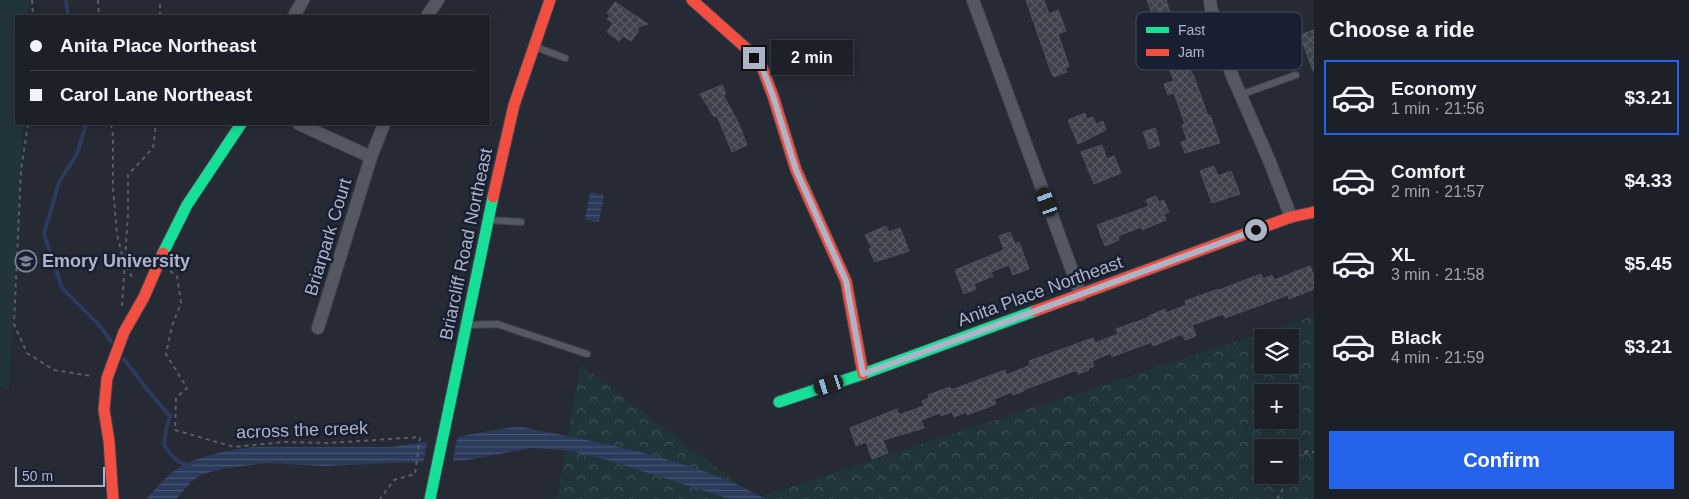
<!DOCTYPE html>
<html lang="en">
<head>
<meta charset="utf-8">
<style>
	body { margin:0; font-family:Arial,sans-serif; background:#252830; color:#f1f3f6; height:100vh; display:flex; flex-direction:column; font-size:19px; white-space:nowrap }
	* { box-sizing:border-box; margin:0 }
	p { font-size:16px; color:#a0a3a8 }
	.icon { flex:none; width:28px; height:28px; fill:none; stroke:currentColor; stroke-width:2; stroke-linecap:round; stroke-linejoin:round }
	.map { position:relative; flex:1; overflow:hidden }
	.side { display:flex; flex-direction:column; background:#1c2028; width:375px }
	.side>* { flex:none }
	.banner { position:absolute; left:15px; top:15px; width:475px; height:110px; border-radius:0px; box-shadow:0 2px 12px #0003,0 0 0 1px #3a3e45; display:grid; align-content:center; height:110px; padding:0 15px; background:#1c2028 }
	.buttons { position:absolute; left:1254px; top:329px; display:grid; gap:10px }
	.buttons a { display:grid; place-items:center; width:45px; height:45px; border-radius:0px; background:#1c2028; box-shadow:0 2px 12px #0003,0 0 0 1px #3a3e45; font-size:25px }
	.scale { position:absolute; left:15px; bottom:12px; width:90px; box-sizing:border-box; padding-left:5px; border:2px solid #adb4c8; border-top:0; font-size:14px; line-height:18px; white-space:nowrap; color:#adb4c8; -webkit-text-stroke:4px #181f30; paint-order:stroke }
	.end { position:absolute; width:22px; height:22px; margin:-11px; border:6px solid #adb4c8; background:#111; box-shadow:0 0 0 2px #111 }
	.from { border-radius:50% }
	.bubble { position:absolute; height:35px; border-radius:0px; background:#1c2028; box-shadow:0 2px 12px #0003,0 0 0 1px #3a3e45; font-size:16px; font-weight:700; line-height:35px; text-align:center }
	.car { position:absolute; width:15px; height:30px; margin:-15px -8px; border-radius:6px; box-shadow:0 0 4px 1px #0007; background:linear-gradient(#222 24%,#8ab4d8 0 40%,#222 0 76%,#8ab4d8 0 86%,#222 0) }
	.banner b { display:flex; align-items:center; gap:18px; height:48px; font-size:19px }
	.banner b+b { border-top:1px solid #3a3e45 }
	.banner i { width:12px; height:12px; background:#f1f3f6 }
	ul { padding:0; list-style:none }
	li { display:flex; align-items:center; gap:15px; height:75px; margin:0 10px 8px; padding:0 5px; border:2px solid transparent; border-radius:0px }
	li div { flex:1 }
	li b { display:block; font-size:19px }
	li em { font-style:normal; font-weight:700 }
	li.on { border-color:#2563eb }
	li>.icon { width:45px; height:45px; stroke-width:1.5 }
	h2 { padding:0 15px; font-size:22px; line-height:60px }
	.cta { display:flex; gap:10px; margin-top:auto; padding:10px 15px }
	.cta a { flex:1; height:58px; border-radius:0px; background:#2563eb; color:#fff; font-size:20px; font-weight:700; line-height:58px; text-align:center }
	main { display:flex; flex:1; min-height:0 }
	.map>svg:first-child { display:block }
	.park { fill:url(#park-crowns); fill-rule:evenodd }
	.pitch { fill:#22343b }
	.water { fill:url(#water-rules) }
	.pier { fill:#252a35 }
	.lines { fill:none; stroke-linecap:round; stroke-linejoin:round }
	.stream { stroke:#2c3a5c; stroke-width:4 }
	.building { fill:url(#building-cross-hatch); stroke:#4c515d }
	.lane-casing { stroke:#41454d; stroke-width:8 }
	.street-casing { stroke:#41454d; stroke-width:14 }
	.fast-casing { stroke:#41454d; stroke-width:13 }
	.jam-casing { stroke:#41454d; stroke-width:13 }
	.path { stroke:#585d66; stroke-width:2; stroke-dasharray:4 4; stroke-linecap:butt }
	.lane { stroke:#555863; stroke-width:6 }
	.street { stroke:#555863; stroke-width:12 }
	.fast { stroke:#16e098; stroke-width:11 }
	.jam { stroke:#f24e42; stroke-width:11 }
	.route { stroke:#adb4c8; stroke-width:6 }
	.labels { text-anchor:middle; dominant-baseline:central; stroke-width:5; stroke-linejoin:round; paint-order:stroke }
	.street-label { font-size:18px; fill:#adb4c8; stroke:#181f30 }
	.poi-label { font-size:18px; font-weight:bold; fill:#adb4c8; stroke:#181f30; text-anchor:start }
	.key { fill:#181f30; stroke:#454c5e; stroke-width:1 }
	.key-label { font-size:14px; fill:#adb4c8 }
</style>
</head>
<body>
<main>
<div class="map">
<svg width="1314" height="499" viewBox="0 0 1314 499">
	<defs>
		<pattern id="park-crowns" width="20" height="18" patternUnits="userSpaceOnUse" patternTransform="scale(1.25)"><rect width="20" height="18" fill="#22343b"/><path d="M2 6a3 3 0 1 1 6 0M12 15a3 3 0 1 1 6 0" fill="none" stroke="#3f4f56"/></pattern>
		<pattern id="water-rules" width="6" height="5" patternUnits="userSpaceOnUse" patternTransform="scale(1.25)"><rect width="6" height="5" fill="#2c3a5c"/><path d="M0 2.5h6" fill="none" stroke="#485472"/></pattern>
		<pattern id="building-cross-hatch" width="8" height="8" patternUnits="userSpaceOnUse" patternTransform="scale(1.25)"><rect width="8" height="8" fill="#3d414b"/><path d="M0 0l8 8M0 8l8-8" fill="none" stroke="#565a63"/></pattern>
	</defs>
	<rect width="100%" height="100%" fill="#252a35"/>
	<path class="park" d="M1314,316V499H557L580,365L757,498ZM1262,338H1290V365H1262ZM1262,392H1290V420H1262ZM1262,448H1290V475H1262Z"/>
	<path class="pitch" d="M0,0H29L28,16H16V124H23L9,391L0,387Z"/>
	<path class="water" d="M590,192L604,195L599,222L585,220Z
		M513,427H522C605,444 691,458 766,499H730L607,460L571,451L532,448L467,460L323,466L269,463L226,468L203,474L192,481L176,499H146C155,489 164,479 174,471C196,455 227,451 253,447H391L456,437Z"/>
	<path class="pier" d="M458,435L452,463L423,464L428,439Z"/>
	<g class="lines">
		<path class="stream" d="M66,0L68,16
			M86,124L77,154L59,182L44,234L62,288L98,324L111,341
			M124,359L146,388L170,416L166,430L164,445C170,454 178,465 190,465"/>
	</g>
	<path class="building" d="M1026,0H1044L1049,14L1058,10L1066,31L1058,34L1069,66L1065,68L1067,72L1054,77L1051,72Z
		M1147,0H1166L1178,39L1192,74H1193L1208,116L1210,115L1220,143L1185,153L1181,142L1187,140L1182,125L1185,124L1174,93L1168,95L1164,84L1174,81L1157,36L1152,37L1149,29L1154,27L1152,21L1154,20Z
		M615,2L648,24L638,27V32L631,41L623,36L619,41L607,32L613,23L607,19L610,16L607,13Z
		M1314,30V71H1313L1300,35Z
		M722,85L726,94L723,95L738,122L747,145L732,152L717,116L714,117L700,94Z
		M1085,113L1087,119L1093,117L1096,124L1103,121L1106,130L1078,144L1068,120Z
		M1155,128L1160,145L1149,149L1143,132Z
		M1102,145L1107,159L1114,156L1121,173L1094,184L1081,152Z
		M1214,166L1218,176L1231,171L1240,194L1212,203L1200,171Z
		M1156,196L1159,202L1164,200L1169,212L1164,214L1166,220L1142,230L1141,227L1118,236L1119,240L1105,246L1097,225L1149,206L1146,200Z
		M886,226L889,232L900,228L909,251L875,262L869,249L872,248L865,235Z
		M1010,232L1015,244L1019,242L1029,269L1013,275L1009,265L991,272L993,276L974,284L976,289L964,294L955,270L1004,250L999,236Z
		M1310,266L1314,276V289L1289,299L1288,295L1225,318L1223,314L1192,325L1196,336L1185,340L1182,334L1153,346L1152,342L1114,356L1112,357L1111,353L1092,361L1094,366L1089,368V370L1078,374L1077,370L1023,390L1024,391L1013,395L1012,392L994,399L996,404L967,415L966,412L954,417L952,412L941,416L940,413L921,420L924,428L883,440L888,453L872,459L866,442L856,446L850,428L897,409L899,415L924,406L922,401L929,398L928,395L950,387L951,390L1005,370L1007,375L1030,365L1029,361L1093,338L1095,343L1118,334L1116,329L1150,317L1149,316L1165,309L1166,313L1186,305L1185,301L1218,289L1219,290L1261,274L1263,279L1272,275L1274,280Z"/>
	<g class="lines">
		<g class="lane-casing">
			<path id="lane" d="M533,46L565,58
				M1240,95L1296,75
				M489,220L521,222
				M469,325L497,324L587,354"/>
		</g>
		<g class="street-casing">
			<path id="street" d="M973,0L1081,295
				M1210,0L1211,8L1231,73L1269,160L1291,217
				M294,16L303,0
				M427,16L438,0
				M299,124L371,157
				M318,328L371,157L384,124"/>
		</g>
		<g class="fast-casing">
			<path id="fast" d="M163,253L187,205L241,124
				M779,402L863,374L1035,311
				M430,499L493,197"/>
		</g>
		<g class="jam-casing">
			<path id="jam" d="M692,0L747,49L762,67L773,96L796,170L846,281L863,374
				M493,197L514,105L550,0
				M1035,311L1291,217L1314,212
				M113,499L109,441L104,410L107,378L124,332L144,297L163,253"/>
		</g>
		<path class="path" d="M32,0L33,16
			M98,0L99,16
			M160,16V0
			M28,124L21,170L14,324L27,353L54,370L91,376
			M111,124L113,136V188L117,234L124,263L134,280
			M170,271L177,276L181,303L172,326L166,354L187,388L176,398L175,430L234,447L284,442L329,443L420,437L415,474L394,480L380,499
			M122,306L128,214V175L153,148L156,124
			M1290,470L1294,459L1307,451L1314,452
			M1277,499L1284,487L1288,475"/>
		<use href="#lane" class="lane"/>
		<use href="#street" class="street"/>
		<use href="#fast" class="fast"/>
		<use href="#jam" class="jam"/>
	</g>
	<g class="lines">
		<path class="route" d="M754,58L762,67L773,96L796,170L846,281L863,374L1256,230"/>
	</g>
	<defs>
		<g id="university-ring" transform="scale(1.125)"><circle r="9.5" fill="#181f30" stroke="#7d8495" stroke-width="1.5"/><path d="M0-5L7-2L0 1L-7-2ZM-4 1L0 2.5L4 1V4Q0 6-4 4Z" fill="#7d8495"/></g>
	</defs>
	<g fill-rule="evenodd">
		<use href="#university-ring" x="26" y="261"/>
	</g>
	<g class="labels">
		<g class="street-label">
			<text transform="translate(328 237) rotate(-73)">Briarpark Court</text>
			<text transform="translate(466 244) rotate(-78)">Briarcliff Road Northeast</text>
			<text transform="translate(1040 291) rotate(-20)">Anita Place Northeast</text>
			<text transform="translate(302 430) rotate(-2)">across the creek</text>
		</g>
		<g class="poi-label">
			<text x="42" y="261">Emory University</text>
		</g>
	</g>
	<rect x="1136" y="12" width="166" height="58" rx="8" class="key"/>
	<rect x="1146" y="27" width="23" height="6" fill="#16e098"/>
	<rect x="1146" y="49" width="23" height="7" fill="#f24e42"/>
	<g class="key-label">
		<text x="1178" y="35">Fast</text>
		<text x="1178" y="57">Jam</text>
	</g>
</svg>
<div class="buttons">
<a><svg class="icon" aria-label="layers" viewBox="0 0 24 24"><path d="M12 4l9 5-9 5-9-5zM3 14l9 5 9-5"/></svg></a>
<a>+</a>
<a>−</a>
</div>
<div class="scale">50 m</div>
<i class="end from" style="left:1256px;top:230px"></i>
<i class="end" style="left:754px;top:58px"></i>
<div class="bubble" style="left:771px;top:40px;width:82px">2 min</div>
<i class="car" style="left:1047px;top:202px;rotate:340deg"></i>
<i class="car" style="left:829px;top:385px;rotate:252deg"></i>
<div class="banner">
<b><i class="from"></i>Anita Place Northeast</b>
<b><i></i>Carol Lane Northeast</b>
</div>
</div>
<section class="side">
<h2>Choose a ride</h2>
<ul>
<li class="on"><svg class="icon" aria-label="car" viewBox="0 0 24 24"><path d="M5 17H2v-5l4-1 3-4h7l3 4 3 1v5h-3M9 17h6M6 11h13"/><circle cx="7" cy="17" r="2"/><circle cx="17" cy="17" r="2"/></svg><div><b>Economy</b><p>1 min · 21:56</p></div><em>$3.21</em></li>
<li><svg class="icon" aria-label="car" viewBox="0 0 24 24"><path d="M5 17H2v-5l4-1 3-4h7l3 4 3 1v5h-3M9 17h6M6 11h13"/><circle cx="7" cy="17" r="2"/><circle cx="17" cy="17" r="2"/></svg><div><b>Comfort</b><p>2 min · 21:57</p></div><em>$4.33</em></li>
<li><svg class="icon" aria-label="car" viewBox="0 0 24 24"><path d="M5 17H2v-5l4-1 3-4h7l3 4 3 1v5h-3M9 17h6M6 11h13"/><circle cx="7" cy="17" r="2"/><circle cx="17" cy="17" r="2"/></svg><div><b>XL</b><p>3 min · 21:58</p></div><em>$5.45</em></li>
<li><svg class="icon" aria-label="car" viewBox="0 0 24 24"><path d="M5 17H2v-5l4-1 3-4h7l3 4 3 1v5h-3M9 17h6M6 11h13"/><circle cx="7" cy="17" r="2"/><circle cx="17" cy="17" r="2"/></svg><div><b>Black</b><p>4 min · 21:59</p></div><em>$3.21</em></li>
</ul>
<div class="cta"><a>Confirm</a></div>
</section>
</main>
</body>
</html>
